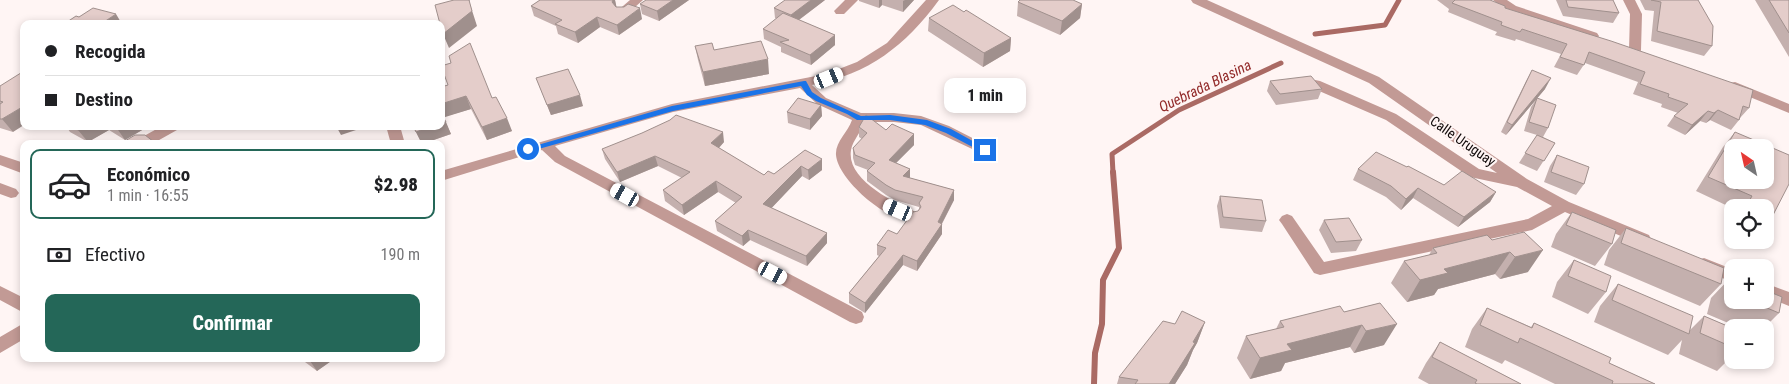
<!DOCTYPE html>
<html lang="es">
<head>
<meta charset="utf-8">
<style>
	body { margin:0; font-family:"Roboto Condensed",sans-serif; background:#f6f6f6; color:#202124; height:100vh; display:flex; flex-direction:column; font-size:19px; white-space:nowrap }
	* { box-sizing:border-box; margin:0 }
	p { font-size:16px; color:#757577 }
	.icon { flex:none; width:28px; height:28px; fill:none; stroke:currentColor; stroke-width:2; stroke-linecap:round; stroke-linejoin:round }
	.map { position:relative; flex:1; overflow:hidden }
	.side { position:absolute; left:20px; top:140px; width:425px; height:222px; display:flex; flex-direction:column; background:#fff; border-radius:10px; box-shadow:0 2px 8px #0003 }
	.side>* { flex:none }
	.hud { position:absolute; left:20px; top:20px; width:425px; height:110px; border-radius:10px; box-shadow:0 2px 8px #0003; display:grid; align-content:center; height:110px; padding:0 25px; background:#fff }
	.needle { width:32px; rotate:326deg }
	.buttons { position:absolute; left:1724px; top:139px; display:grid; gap:10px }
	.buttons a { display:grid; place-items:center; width:50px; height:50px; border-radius:10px; background:#fff; box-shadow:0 2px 8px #0003; font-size:25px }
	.end { position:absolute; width:22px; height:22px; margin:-11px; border:6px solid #1a73e8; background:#fff; box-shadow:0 0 0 2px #fff }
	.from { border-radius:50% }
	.bubble { position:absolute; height:35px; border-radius:10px; background:#fff; box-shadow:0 2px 8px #0003; font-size:16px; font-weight:800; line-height:35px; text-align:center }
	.car { position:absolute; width:15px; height:30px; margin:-15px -8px; border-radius:6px; box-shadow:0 0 4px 1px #0007; background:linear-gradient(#fff 24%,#345 0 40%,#fff 0 76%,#345 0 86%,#fff 0) }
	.hud b { display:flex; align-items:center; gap:18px; height:48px; font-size:19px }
	.hud b+b { border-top:1px solid #e0e0e0 }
	.hud i { width:12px; height:12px; background:#202124 }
	ul { padding:9px 0 0; list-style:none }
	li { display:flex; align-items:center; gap:15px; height:70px; margin:0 10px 8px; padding:0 15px; border:2px solid #e0e0e0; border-radius:10px }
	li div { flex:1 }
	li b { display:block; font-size:19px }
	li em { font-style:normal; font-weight:800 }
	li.selected { border-color:#246758 }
	li>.icon { width:45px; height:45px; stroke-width:1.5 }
	.pay { display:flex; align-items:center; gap:12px; height:55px; padding:0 25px; font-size:19px }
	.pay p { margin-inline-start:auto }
	.action { display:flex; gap:10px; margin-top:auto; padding:10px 25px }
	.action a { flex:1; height:58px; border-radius:10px; background:#246758; color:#fff; font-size:20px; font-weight:800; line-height:58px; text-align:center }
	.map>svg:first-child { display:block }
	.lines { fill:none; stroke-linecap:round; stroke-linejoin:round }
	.stream-far1 { stroke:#aa6a64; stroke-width:5 }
	.stream { stroke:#aa6a64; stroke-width:6 }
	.minor { fill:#c29a95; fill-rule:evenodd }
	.wall { fill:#c4b0ae }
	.shaded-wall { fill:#a0908d }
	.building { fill:#e4cdca; stroke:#a0908d; fill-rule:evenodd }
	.route { fill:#1a73e8 }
	.labels { text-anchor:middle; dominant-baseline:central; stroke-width:4; stroke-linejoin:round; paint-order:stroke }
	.street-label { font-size:14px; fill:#100909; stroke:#fff5f4 }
	.water-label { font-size:15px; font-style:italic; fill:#922a29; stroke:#fff5f4 }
</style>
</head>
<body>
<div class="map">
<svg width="1789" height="384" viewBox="0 0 1789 384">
	<rect width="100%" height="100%" fill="#fff5f4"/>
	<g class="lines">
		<path class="stream-far1" d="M1315,34L1385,25L1399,0
			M1113,173L1112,154L1179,110L1281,63"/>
		<path class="stream" d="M1094,384L1095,353L1102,324L1103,280L1119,248L1113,172"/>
		<path class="minor" d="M630,0H643L626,15H618L616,12Z
			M845,0H858L844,14H836L834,11Z
			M926,0H939C905,46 869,74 812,85L826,98L861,113H894L921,116L949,126L990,147L992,150L990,153L985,155L921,125L894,122H865C861,132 853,140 851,150C846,180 895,203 916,212L919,216L916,220C893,227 838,181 836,155C835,142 848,132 852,120L817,104L800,88L673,112L555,146L565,156L862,312L864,317L862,322L856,324L850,322L555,162L542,150L441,181V171L672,104L826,74L857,62L887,43Z
			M1191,0H1207L1379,77L1527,179L1569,202L1649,235L1651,239L1649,243L1643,245L1637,243L1565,212L1532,230L1320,275L1314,273L1282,224L1279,220L1282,216L1287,214L1292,216L1324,262L1528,219L1552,206L1517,187L1470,177L1386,120L1310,87L1308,84L1315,80L1320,81L1396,114L1479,169L1497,173L1369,83L1193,3Z
			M1493,0H1507L1516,6L1597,33L1599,36L1597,39H1589L1508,12Z
			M1623,0H1635L1642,14L1641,50L1640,53L1635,54L1629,50L1630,14Z
			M1735,82L1789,104V113L1730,89L1728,86L1730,83Z
			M162,126L179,127L177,130L152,144H133L135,141Z
			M386,126H400L405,144H391Z
			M0,155L24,163V174L0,165Z
			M0,183L16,189L19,193L16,197L11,198L0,194Z
			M1704,258L1732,269V282L1698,268L1696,264L1698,260Z
			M1765,283L1789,292V306L1765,296Z
			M0,286L24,298V313L0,300Z
			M24,323V339L0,353V337Z"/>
	</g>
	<path class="wall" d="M540,0H615L616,7L642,19L619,35L600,27L578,43L558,34L556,26L534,16L531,6Z
		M689,0L659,21L642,14L640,4Z
		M825,0L799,20L835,35V45L811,65L781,52V47L764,39L763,29L777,19L775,18L774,8Z
		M859,0H914L903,12L882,5L879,8L859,1Z
		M1437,0H1490L1505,8L1749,108L1740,118L1739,120L1731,130L1710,120L1706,123L1700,121L1685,135L1667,126L1674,116L1678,113L1661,107L1662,104L1633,94L1638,82L1585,63L1577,75L1554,67L1561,54L1516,39L1515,41L1495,35L1497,32L1448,12L1449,9Z
		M1556,0H1613L1619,13L1613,23L1563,16Z
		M1640,0H1698L1712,46L1704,56L1651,41L1654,11L1645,10Z
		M1755,0H1789V57Z
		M1018,2L1082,4L1080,18L1060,35L1017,16Z
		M964,12L1011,38L1010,51L983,67L928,31L929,18Z
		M695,46L714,50L769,74L705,86L698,60Z
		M1532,70L1545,89L1506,135L1501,132L1526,81Z
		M536,78L583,106L551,115Z
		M1270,81L1322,89L1318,99L1276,105L1267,91Z
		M0,86L13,132L0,128Z
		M441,87L492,98L512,131L487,140L471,109L443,117L451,134L422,144L413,126H441Z
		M1537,98L1548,128L1543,137L1555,143L1537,171L1519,163L1537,135L1524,131L1531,107Z
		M821,105L822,116L810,130L788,123L787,112Z
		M66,126H149L125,140L109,130L88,142L70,132Z
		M859,127L914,134V145L896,163L910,169V178L954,190V200L942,224V234L917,271L903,265L865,313L849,303V293L879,256L877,255V245L897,234L918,211L919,209V207L895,200L886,195L867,181V171L868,170L855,165L853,158V148L862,139L859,137Z
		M1735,132L1773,215L1765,223V208H1732L1696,191L1723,147Z
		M724,142L719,148L764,175L774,174L805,150L822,170L809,180L802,176L771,208L827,233V243L807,266L750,240L743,246L717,231L715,221L736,203L718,192L684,215L665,201L663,190L682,178L658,166L620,182L605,159L602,149Z
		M1557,155L1584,184L1576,195L1544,182L1550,166Z
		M1407,167L1444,185L1496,192L1490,202L1458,227L1413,198L1401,210L1386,197L1353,180L1358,169Z
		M1220,196L1266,221L1262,232L1220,228L1217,206Z
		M1572,212L1612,244L1595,266L1551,247L1556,234Z
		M1324,220L1362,240L1356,251L1331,253L1319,230Z
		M1626,228L1721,284L1700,306L1604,265L1609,250Z
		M1524,232L1528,272L1500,279L1495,274L1438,289L1434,295L1407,302L1391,283L1404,261L1429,255L1433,248L1492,240Z
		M1574,260L1606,292L1588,314L1552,297L1557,282Z
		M1731,277H1732V300H1765L1779,313L1764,328H1740L1707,314L1711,298Z
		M1618,284L1690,330L1704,316L1732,328V356L1717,371L1679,354L1682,340L1668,355L1594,322L1600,306Z
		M1380,303L1384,345L1354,353L1350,347L1285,363L1281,371L1250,379L1237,358L1246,336L1276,329L1280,321L1344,312Z
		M1487,308L1531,327L1534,323L1609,363L1655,384H1555L1505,360L1502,364L1465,347L1472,329Z
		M1205,322L1197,343L1193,350L1187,365L1175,384H1117L1119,377L1175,324Z
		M1440,342L1521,384H1429L1418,378L1426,363Z
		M301,359H334L317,371Z"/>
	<path class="shaded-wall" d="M463,0H470L469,1L477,26L449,48L443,34Z
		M613,0H615L617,9L612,2Z
		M673,0H689L659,21L657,11Z
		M811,0H825L792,25L791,15Z
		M879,0H882V5L879,8Z
		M905,0H914L903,12V1Z
		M1082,4L1080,18L1060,35L1062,21Z
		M640,8L642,19L619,35L617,25Z
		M116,14L122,24H101Z
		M597,17L600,27L578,43L575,32Z
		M835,35V45L811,65L810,55Z
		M1011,38L1010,51L983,67L984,53Z
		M768,59L769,74L705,86L703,72Z
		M1551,78L1545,89L1506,135L1512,125Z
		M580,95L583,106L551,115L547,105Z
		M466,96L471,109L442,118L441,116V104Z
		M821,105L822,116L810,130V119Z
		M24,106V125L13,132L2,119Z
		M1718,110L1710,120L1706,123L1714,113Z
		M1708,111L1700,121L1685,135L1692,125Z
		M507,118L512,131L487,140L482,127Z
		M446,122L451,134L422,144L416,132L432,126H441V123Z
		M84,126H107L109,130L88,142L78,130Z
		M118,126H149L125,140L116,127Z
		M336,126H368L341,135Z
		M723,132L724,142L713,154L711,143Z
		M914,134V145L889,170V160Z
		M655,156L658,166L620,182L617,172Z
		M822,159V170L809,180L808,170Z
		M801,166L802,176L765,215L763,204Z
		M910,169V180L903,176Z
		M716,181L718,192L684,215L682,205Z
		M1418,188L1413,198L1401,210L1406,199Z
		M954,190V200L941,225L942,224V234L917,271V261L938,222Z
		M1496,192L1490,202L1458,227L1464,217Z
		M748,230L750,240L743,246L742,236Z
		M827,233V243L807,266L806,256Z
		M1543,250L1528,272L1500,279L1515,257Z
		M1510,252L1495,274L1438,289L1434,295L1407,302L1420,280L1444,269Z
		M903,255V265L865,313V303Z
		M1205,322L1197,343L1193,350L1187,365L1175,384H1169Z
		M1397,324L1384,345L1354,353L1366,331Z
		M1362,325L1350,347L1285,363L1281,371L1250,379L1260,358L1287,344Z
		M313,359H334L317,371L310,361Z"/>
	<path class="building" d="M454,0H469L472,11L443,34L441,28V24H440L435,5Z
		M540,0H613L612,2L616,7H624L628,4L640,8L617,25L597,17L575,32L555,24L562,20L531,6Z
		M646,0H673L657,11L640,4Z
		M785,0H811L791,15L774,8Z
		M1020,0H1073L1082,4L1062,21L1018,2Z
		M1455,0H1490L1505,6V8L1611,41L1753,90L1749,108L1743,106L1739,120L1718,110L1714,113L1708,111L1692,125L1674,116L1688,104L1668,97L1669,94L1640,84L1645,72L1589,52L1584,65L1560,57L1567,44L1522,29L1520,32L1501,25L1502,22L1452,3Z
		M1566,0H1613L1619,13L1568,7Z
		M1651,0H1698L1713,26L1712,46L1657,31L1661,2Z
		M1769,0H1789V33Z
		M953,5L964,12L966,10L1011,38L984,53L929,18Z
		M93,8L116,14L101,24H64L76,16L79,17Z
		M783,13L835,35L810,55L780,42L789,40L763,29Z
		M761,41L768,59L703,72L695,46L712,43L714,50Z
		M470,43L492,98L496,97L507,118L482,127L466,96L441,104V87L448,85L441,66L451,63L449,56Z
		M568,69L580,95L547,105L536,78Z
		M1532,70L1551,78L1512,125L1507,122Z
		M24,71V106L2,119H0V104L3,102L0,101V86Z
		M1311,76L1322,89L1280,94L1270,81Z
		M798,98L821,105L810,119L787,112Z
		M1537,98L1556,105L1548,128L1529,122Z
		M441,113L446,122L441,123Z
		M676,115L723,132L711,143L764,175L768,171L774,174L805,150L822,159L808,170L801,166L763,204L827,233L806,256L748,230L742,236L715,221L742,197L716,181L682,205L663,190L690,172L655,156L617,172L602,149L642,133L670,120Z
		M866,115L886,130L892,124L914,134L889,160L910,169L903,176L954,190L938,222L942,224L917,261L903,255L865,303L849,293L886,248L877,245L888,230L897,234L913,212L918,211L921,207L919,203L923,197L895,190L886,185L867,171L875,163L855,155L853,148L867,133L859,127Z
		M72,126H84L78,130Z
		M413,126H432L416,132Z
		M1735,132L1789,155V184L1773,215L1765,211V208H1757L1748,203L1752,196L1708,177ZM1732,148H1765V180H1732Z
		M135,135H145L154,142L150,144H120Z
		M1537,135L1555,143L1544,161L1525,153Z
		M314,141L315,144H306Z
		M1376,152L1407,167L1408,166L1444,185L1462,171L1496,192L1464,217L1418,188L1406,199L1391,186L1358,169Z
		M1557,155L1589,167L1584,184L1551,172Z
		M1220,196L1262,200L1266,221L1223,217Z
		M1572,212L1616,230L1612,244L1566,225Z
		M1349,218L1362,240L1336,242L1324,220Z
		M1626,228L1724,268L1721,284L1621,243Z
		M1524,232L1543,250L1515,257L1510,252L1444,269L1448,273L1420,280L1404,261L1437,253L1433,248L1487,235L1492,240Z
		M1574,260L1611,276L1606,292L1568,276Z
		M1731,277H1732V294L1728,292Z
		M1618,284L1693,316L1689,334L1612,300Z
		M1765,290L1782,297L1779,313L1748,300H1765Z
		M1380,303L1397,324L1366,331L1362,325L1287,344L1292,350L1260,358L1246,336L1284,327L1280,321L1340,306L1344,312Z
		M1487,308L1532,328L1534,323L1611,358L1609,363L1655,384H1612L1613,381L1520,338L1518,343L1480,325Z
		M1182,311L1205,322L1193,342L1195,343L1169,384H1135L1138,380L1119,377L1163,321L1175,324Z
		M1704,316L1732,328V347L1700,333Z
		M1440,342L1521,384H1477L1475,383L1477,380L1432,357Z"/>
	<path class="route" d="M804,81H806L812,92L821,98L861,116L890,115L927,120L951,129L989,150L982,152L946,133L925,125L890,120H857L847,114L816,101L807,95L801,86L673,111L528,152L524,149L672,106Z"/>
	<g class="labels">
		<g class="street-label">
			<text transform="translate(1463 141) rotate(35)">Calle Uruguay</text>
		</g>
		<g class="water-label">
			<text transform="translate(1205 86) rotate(-26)">Quebrada Blasina</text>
		</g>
	</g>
</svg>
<div class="buttons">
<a><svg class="needle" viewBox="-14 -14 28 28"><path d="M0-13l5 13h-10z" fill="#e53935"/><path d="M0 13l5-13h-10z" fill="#757577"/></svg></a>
<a><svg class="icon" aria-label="locate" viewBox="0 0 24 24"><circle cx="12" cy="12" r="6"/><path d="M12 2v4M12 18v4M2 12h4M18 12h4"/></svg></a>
<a>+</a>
<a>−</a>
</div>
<i class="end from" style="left:528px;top:149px"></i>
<i class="end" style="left:985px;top:150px"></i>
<div class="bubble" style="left:944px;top:78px;width:82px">1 min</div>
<i class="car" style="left:829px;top:78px;rotate:68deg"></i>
<i class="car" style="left:625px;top:195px;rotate:299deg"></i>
<i class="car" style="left:898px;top:210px;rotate:293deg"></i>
<i class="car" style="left:773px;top:273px;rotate:117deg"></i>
<div class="hud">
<b><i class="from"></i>Recogida</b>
<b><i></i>Destino</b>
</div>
<section class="side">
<ul>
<li class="selected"><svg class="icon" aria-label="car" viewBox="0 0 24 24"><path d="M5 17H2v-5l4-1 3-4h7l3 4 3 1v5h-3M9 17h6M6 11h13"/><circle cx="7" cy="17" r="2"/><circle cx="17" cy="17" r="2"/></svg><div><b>Económico</b><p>1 min · 16:55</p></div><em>$2.98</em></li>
</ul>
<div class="pay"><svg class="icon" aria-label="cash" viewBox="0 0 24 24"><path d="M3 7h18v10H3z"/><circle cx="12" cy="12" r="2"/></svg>Efectivo<p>190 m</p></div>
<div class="action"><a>Confirmar</a></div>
</section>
</div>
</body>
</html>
